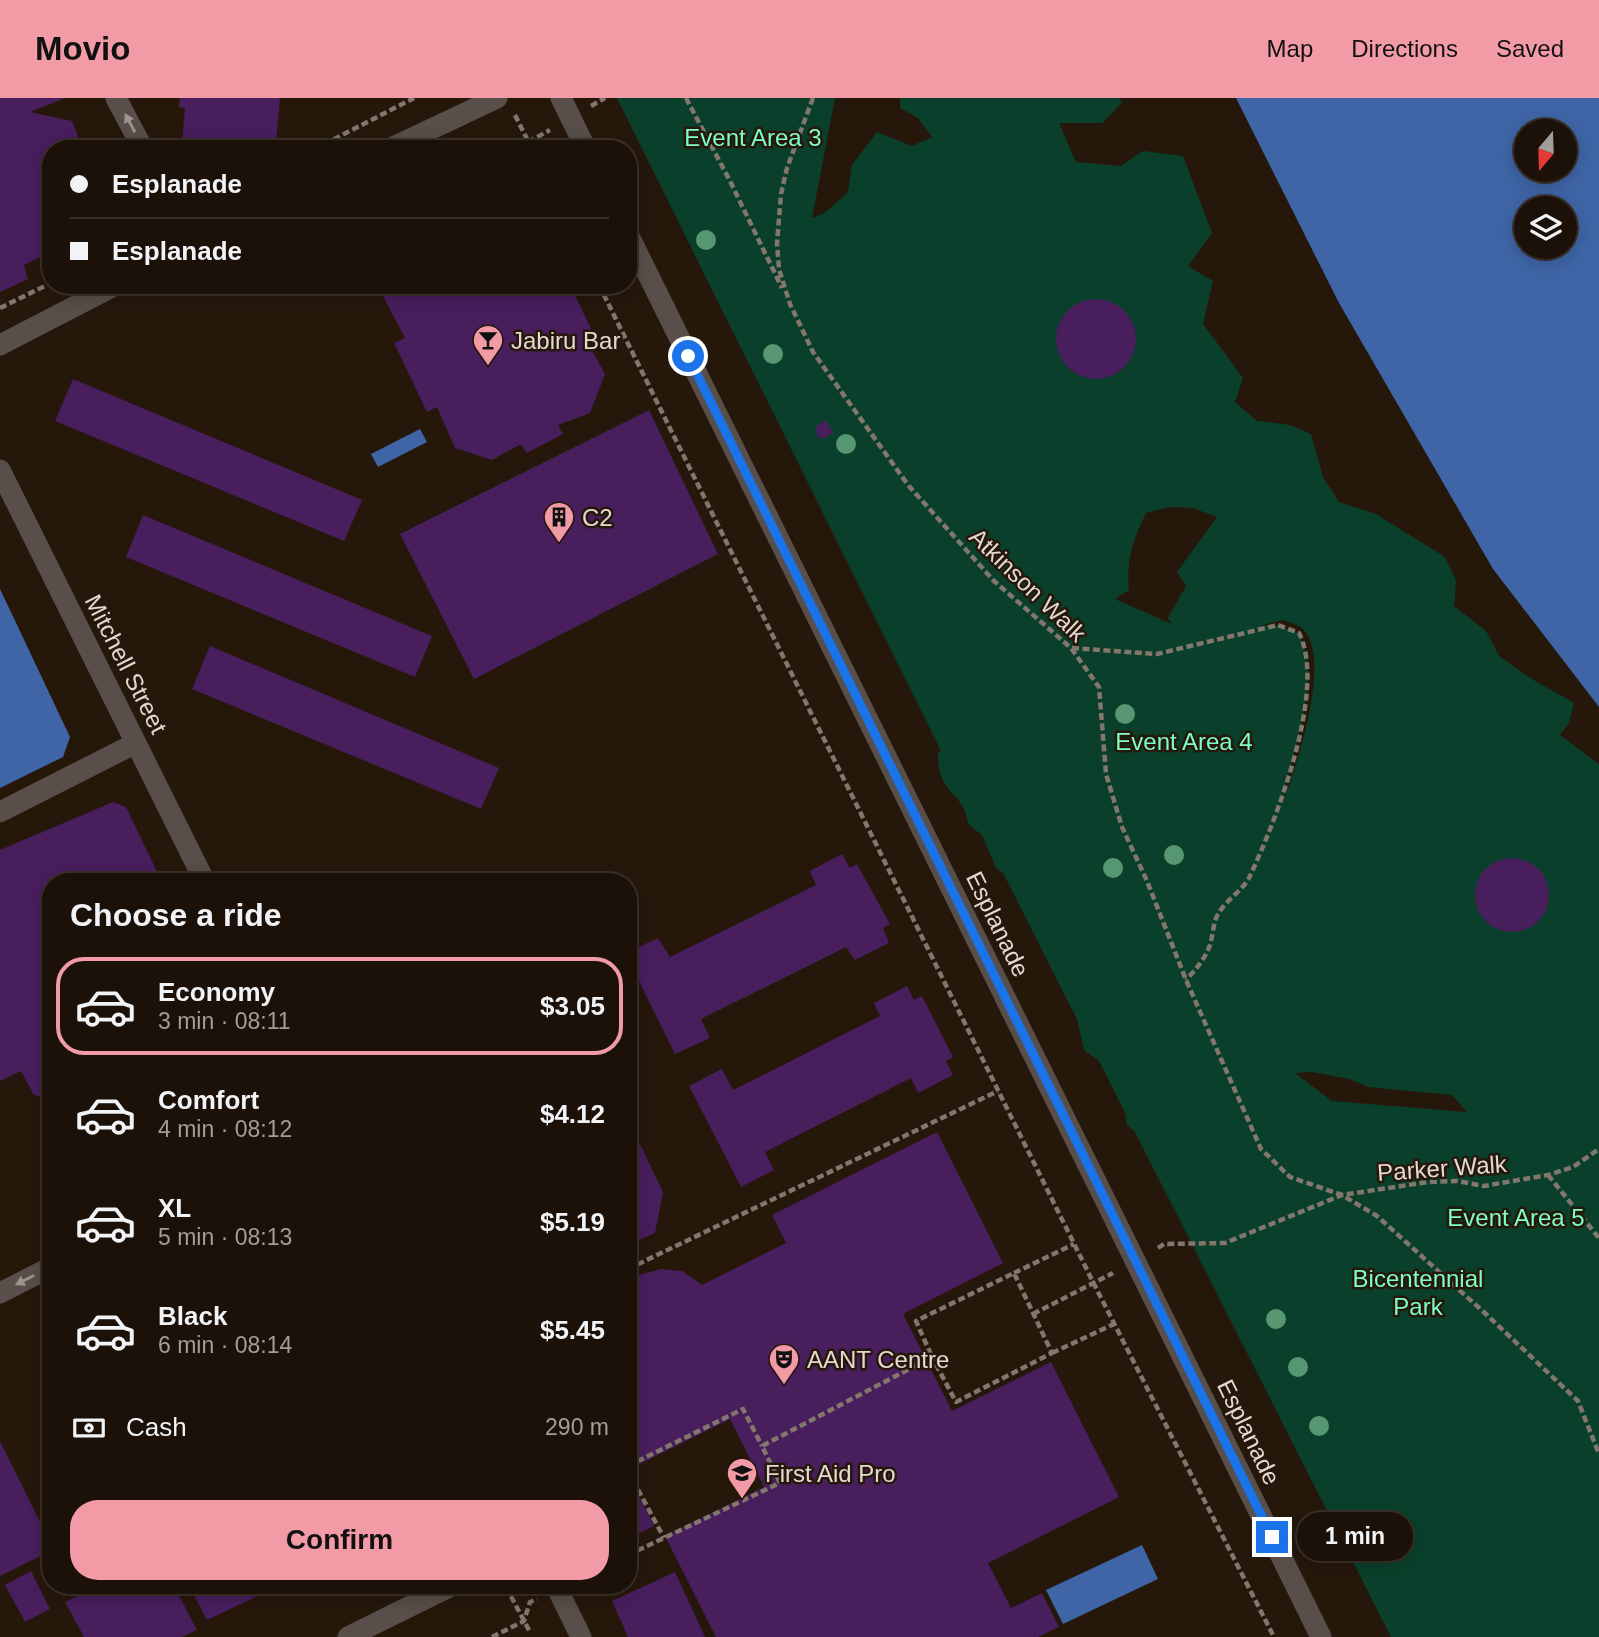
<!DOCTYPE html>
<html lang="en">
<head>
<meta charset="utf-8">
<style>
	body { margin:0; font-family:Arial,sans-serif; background:#291f16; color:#f1f3f6; height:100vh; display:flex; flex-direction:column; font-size:26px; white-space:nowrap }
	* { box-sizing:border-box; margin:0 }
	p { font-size:23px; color:#a09d9c }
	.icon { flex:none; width:38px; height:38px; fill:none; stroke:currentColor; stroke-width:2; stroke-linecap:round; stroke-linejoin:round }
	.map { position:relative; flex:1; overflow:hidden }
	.panel { position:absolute; left:42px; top:775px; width:595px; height:721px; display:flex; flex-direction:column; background:#1c1108; border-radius:28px; box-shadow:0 4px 18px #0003,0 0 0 2px #3a3129 }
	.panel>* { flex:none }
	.banner { position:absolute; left:42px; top:42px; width:595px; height:154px; border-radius:28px; box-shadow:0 4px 18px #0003,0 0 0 2px #3a3129; display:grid; align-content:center; height:154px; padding:0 28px; background:#1c1108 }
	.needle { width:46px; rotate:199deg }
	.buttons { position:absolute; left:1514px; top:21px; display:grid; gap:14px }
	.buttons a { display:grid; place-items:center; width:63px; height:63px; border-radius:50%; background:#1c1108; box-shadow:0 4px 18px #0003,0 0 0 2px #3a3129; font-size:35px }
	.end { position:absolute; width:32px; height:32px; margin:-16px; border:9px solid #1a73e8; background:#fff; box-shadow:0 0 0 4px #fff }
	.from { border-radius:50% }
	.bubble { position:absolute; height:49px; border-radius:24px; background:#1c1108; box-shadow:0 4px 18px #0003,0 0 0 2px #3a3129; font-size:23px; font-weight:600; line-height:49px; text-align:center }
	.banner b { display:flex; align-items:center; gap:24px; height:66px; font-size:26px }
	.banner b+b { border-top:2px solid #3a3129 }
	.banner i { width:18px; height:18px; background:#f1f3f6 }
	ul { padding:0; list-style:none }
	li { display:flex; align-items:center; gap:21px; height:98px; margin:0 14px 10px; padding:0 14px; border:4px solid transparent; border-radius:28px }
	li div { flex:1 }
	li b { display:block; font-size:26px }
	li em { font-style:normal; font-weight:600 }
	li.on { border-color:#f39aa7 }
	li>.icon { width:63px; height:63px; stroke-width:1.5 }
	h2 { padding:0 28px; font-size:32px; line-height:84px }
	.pay { display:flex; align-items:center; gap:18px; height:77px; padding:0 28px; font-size:26px }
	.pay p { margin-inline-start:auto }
	.cta { display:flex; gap:14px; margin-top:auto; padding:14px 28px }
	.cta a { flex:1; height:80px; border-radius:28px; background:#f39aa7; color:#111; font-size:28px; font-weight:600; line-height:80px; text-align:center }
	header { display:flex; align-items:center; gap:42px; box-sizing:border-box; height:98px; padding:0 35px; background:#f39aa7; color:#111 }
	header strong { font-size:33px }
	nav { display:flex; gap:38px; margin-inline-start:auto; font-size:24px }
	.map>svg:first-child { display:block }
	.green { fill:#0a402b; fill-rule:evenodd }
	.water { fill:#3f65a6; fill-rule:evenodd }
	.building { fill:#481e5d }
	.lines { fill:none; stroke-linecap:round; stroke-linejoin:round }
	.path { stroke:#83766c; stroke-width:4.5; stroke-dasharray:7 3.5; stroke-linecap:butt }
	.minor { stroke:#584f4a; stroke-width:21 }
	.tree { fill:#569670 }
	.oneway { fill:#9e948e }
	.route { stroke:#1a73e8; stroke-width:9 }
	.labels { text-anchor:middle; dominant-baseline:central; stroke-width:5; stroke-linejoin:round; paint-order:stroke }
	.park-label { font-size:24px; fill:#7dfec3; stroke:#26170b }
	.poi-label { font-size:24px; fill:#e4d9d1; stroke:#26170b; text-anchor:start }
	.street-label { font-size:24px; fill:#e4d9d1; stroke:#26170b }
</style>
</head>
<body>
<header>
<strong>Movio</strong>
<nav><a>Map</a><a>Directions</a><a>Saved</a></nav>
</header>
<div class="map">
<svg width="1599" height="1539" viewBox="0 0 1599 1539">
	<rect width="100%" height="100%" fill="#26170b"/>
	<path class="green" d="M617,0H835L812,120L826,114L848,94L852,67L877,34L912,48L932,39L918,20L900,10V0H1119L1122,4L1103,25H1059L1076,64L1121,68L1143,53L1183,58L1212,135L1188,168L1213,183L1203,226L1243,280L1235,304L1257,323L1290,327L1311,336L1323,379L1339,404L1376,416L1445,459L1456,482L1454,508L1486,533L1499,558L1530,580L1574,605L1569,625L1560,637L1599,666V1539H1391L1135,1034L1127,1027L1125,1015L1099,963L1084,952L1077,921L1003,775L996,770L982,737L968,726C964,692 937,697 938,656L941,653ZM1170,409L1193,410L1217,419L1177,474L1186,488L1168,520L1172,526L1115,501L1129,492C1126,462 1133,442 1146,415ZM1283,522C1289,524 1299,527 1303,531C1333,562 1296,667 1284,702C1290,650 1325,586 1299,535L1278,527L1259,528ZM1312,974L1350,981L1368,989L1452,997L1467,1014L1332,1003L1295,975Z"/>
	<path class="water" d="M1236,0H1599V609L1493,471L1339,205ZM1526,33H1564V72H1526ZM1564,110V149H1526V110Z
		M420,331L427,344L378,369L371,356Z
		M0,491L70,639L63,659L0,690Z
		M1142,1447L1158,1481L1063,1526L1046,1492Z"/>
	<path class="building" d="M0,0H65L30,14L72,23L83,51H51V154L24,167L28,181L0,194Z
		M180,0H280L276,44L258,42L256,51L182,45L185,10L179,9Z
		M388,187H570L592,233L583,236L605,276L590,315L558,327L563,336L527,355L521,346L492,362L455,350L437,309L427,314L394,245L405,240L384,200Z
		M1056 241a40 40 0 1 1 80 0a40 40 0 1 1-80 0Z
		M73,281L362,402L344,443L55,323Z
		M649,312L718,456L474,581L400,436Z
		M826,322L833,335L823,341L818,339L815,329Z
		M143,417L432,538L415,579L126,459Z
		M210,548L499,670L481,711L192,591Z
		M113,704L126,709L162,784H51V1009L45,997L40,999L33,996L21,973L0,983V752Z
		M842,756L850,770L857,766L890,826L883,830L889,845L855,862L846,849L701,921L710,940L675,956L628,861V854L658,840L670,859L816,787L810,773Z
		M1475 797a37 37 0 1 1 74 0a37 37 0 1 1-74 0Z
		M907,888L914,902L922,898L953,959L946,963L953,977L918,995L911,980L765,1054L774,1072L741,1089L689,988L722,971L733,992L880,918L874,905Z
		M628,1021L663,1094L655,1135L628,1147Z
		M937,1034L1003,1165L903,1216L952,1313L1051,1264L1119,1399L988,1465L1011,1510L1042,1495L1059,1529L1038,1539H716L665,1438L764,1389L730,1321L632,1370L628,1363V1186L642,1176L661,1171L682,1173L702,1187L786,1145L772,1117Z
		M0,1343L51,1446V1453L0,1478Z
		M631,1382L654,1428L628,1441V1383Z
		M31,1473L50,1511L25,1524L5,1487Z
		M675,1474L705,1539H628L612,1503Z
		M76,1488H174L197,1532L182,1539H84L65,1504L81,1496Z
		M189,1488H279L207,1522Z"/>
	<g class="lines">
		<path class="path" d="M686,0L730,83L782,190
			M813,0L787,70L781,96L777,145L779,171L790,206L813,254L908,387L994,483L1071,550L1099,589L1106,676L1122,729L1147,783L1186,882L1261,1051L1290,1079L1342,1097L1377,1118L1487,1217L1578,1303L1599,1356
			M591,8L605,0
			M515,17L532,51
			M528,44L550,32
			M315,51L414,0
			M599,187L1094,1186L1274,1539
			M0,210L51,185
			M1072,550L1157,556L1278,527L1299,535C1328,592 1275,725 1249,780C1242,793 1226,802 1218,816C1213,825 1213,837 1210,847C1205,861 1196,871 1186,882
			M1548,1077L1599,1140
			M1158,1150L1164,1146L1225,1145L1342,1097L1428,1084L1457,1083L1484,1088L1548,1077L1573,1069L1599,1051
			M628,1171L998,993
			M1014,1175L1074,1146
			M1033,1216L1113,1175
			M1052,1255L1114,1226
			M628,1368L743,1311L762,1348
			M628,1373L664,1440
			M628,1457L780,1385L762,1348L932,1259L956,1304L1052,1255L1014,1175L916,1223L932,1259
			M506,1489L530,1534
			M492,1539L524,1523L530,1504L537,1501"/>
		<path class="minor" d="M116,0L143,51
			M561,0L586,51
			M389,51L497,0
			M628,136L1321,1539
			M0,247L116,187
			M0,372L205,784
			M0,714L136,645
			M0,1195L51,1169
			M556,1488L581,1539
			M348,1539L451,1488"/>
	</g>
	<g class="tree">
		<circle cx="706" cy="142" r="10"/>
		<circle cx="773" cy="256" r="10"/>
		<circle cx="846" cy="346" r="10"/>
		<circle cx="1125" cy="616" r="10"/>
		<circle cx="1174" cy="757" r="10"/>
		<circle cx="1113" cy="770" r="10"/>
		<circle cx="1276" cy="1221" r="10"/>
		<circle cx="1298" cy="1269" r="10"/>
		<circle cx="1319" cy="1328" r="10"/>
	</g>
	<defs><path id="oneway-solid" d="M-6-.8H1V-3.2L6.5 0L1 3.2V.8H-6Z" transform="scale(1.75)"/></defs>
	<g class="oneway">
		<use href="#oneway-solid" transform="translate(130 25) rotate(-118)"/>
		<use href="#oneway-solid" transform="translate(25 1182) rotate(153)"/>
	</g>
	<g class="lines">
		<path class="route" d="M688,258L1272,1439"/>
	</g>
	<defs>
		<g id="bar-pin" transform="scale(1.575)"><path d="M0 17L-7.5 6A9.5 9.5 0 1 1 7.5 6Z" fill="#f39aa7" stroke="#26170b"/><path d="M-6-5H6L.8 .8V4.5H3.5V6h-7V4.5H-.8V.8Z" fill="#111"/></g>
		<g id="building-pin" transform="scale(1.575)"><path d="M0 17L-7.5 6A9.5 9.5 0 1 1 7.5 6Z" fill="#f39aa7" stroke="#26170b"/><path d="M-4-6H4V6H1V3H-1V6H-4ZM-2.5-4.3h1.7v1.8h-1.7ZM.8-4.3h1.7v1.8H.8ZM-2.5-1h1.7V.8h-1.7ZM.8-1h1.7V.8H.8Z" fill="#111"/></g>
		<g id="theatre-pin" transform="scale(1.575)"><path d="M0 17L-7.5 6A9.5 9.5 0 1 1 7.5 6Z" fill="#f39aa7" stroke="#26170b"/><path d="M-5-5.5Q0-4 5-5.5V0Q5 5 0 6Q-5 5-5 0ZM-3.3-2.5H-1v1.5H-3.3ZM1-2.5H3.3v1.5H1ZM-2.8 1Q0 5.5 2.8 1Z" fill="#111"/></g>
		<g id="school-pin" transform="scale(1.575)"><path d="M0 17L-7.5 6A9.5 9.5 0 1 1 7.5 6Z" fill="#f39aa7" stroke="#26170b"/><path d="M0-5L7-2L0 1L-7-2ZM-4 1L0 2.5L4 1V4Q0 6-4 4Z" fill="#111"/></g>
	</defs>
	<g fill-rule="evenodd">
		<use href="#bar-pin" x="488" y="242"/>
		<use href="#building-pin" x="559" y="419"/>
		<use href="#theatre-pin" x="784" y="1261"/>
		<use href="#school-pin" x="742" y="1375"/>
	</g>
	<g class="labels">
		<g class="park-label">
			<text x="753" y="39">Event Area 3</text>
			<text x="1184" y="643">Event Area 4</text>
			<text x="1516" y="1119">Event Area 5</text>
			<text x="1418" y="1180">Bicentennial<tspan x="1418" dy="28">Park</tspan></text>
		</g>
		<g class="poi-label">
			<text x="511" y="242">Jabiru Bar</text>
			<text x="582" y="419">C2</text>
			<text x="807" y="1261">AANT Centre</text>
			<text x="765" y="1375">First Aid Pro</text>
		</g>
		<g class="street-label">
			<text transform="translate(1028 487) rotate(44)">Atkinson Walk</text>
			<text transform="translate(126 566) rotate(63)">Mitchell Street</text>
			<text transform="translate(998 826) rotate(64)">Esplanade</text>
			<text transform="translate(1442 1070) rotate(-4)">Parker Walk</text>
			<text transform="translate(1249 1334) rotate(64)">Esplanade</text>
		</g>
	</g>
</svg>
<div class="buttons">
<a><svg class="needle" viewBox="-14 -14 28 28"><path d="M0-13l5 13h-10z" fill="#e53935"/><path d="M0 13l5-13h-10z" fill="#a09d9c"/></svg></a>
<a><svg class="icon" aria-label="layers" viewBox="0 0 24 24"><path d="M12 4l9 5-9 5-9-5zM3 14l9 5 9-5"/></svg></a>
</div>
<i class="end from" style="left:688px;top:258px"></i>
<i class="end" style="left:1272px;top:1439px"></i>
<div class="bubble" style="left:1297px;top:1414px;width:116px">1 min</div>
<div class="banner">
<b><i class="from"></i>Esplanade</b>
<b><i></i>Esplanade</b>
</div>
<section class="panel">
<h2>Choose a ride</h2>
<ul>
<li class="on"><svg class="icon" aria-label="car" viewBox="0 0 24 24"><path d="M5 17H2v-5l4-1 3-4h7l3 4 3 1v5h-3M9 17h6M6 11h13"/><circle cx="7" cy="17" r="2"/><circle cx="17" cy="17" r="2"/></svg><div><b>Economy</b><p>3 min · 08:11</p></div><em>$3.05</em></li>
<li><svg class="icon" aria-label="car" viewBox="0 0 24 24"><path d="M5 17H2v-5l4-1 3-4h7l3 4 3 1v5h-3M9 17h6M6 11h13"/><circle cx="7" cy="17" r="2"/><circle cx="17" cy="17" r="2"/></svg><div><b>Comfort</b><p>4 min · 08:12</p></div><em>$4.12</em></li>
<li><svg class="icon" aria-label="car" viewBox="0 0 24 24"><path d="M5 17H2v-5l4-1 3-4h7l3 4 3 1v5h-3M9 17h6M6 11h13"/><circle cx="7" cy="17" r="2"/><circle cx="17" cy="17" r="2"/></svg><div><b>XL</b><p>5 min · 08:13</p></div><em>$5.19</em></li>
<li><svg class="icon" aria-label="car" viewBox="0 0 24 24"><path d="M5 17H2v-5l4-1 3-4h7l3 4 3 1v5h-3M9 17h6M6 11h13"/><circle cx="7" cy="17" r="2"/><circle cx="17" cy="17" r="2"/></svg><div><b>Black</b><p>6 min · 08:14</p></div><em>$5.45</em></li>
</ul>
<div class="pay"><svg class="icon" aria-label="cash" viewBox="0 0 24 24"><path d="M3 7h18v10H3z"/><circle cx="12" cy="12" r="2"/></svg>Cash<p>290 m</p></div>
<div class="cta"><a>Confirm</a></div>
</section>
</div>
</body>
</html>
